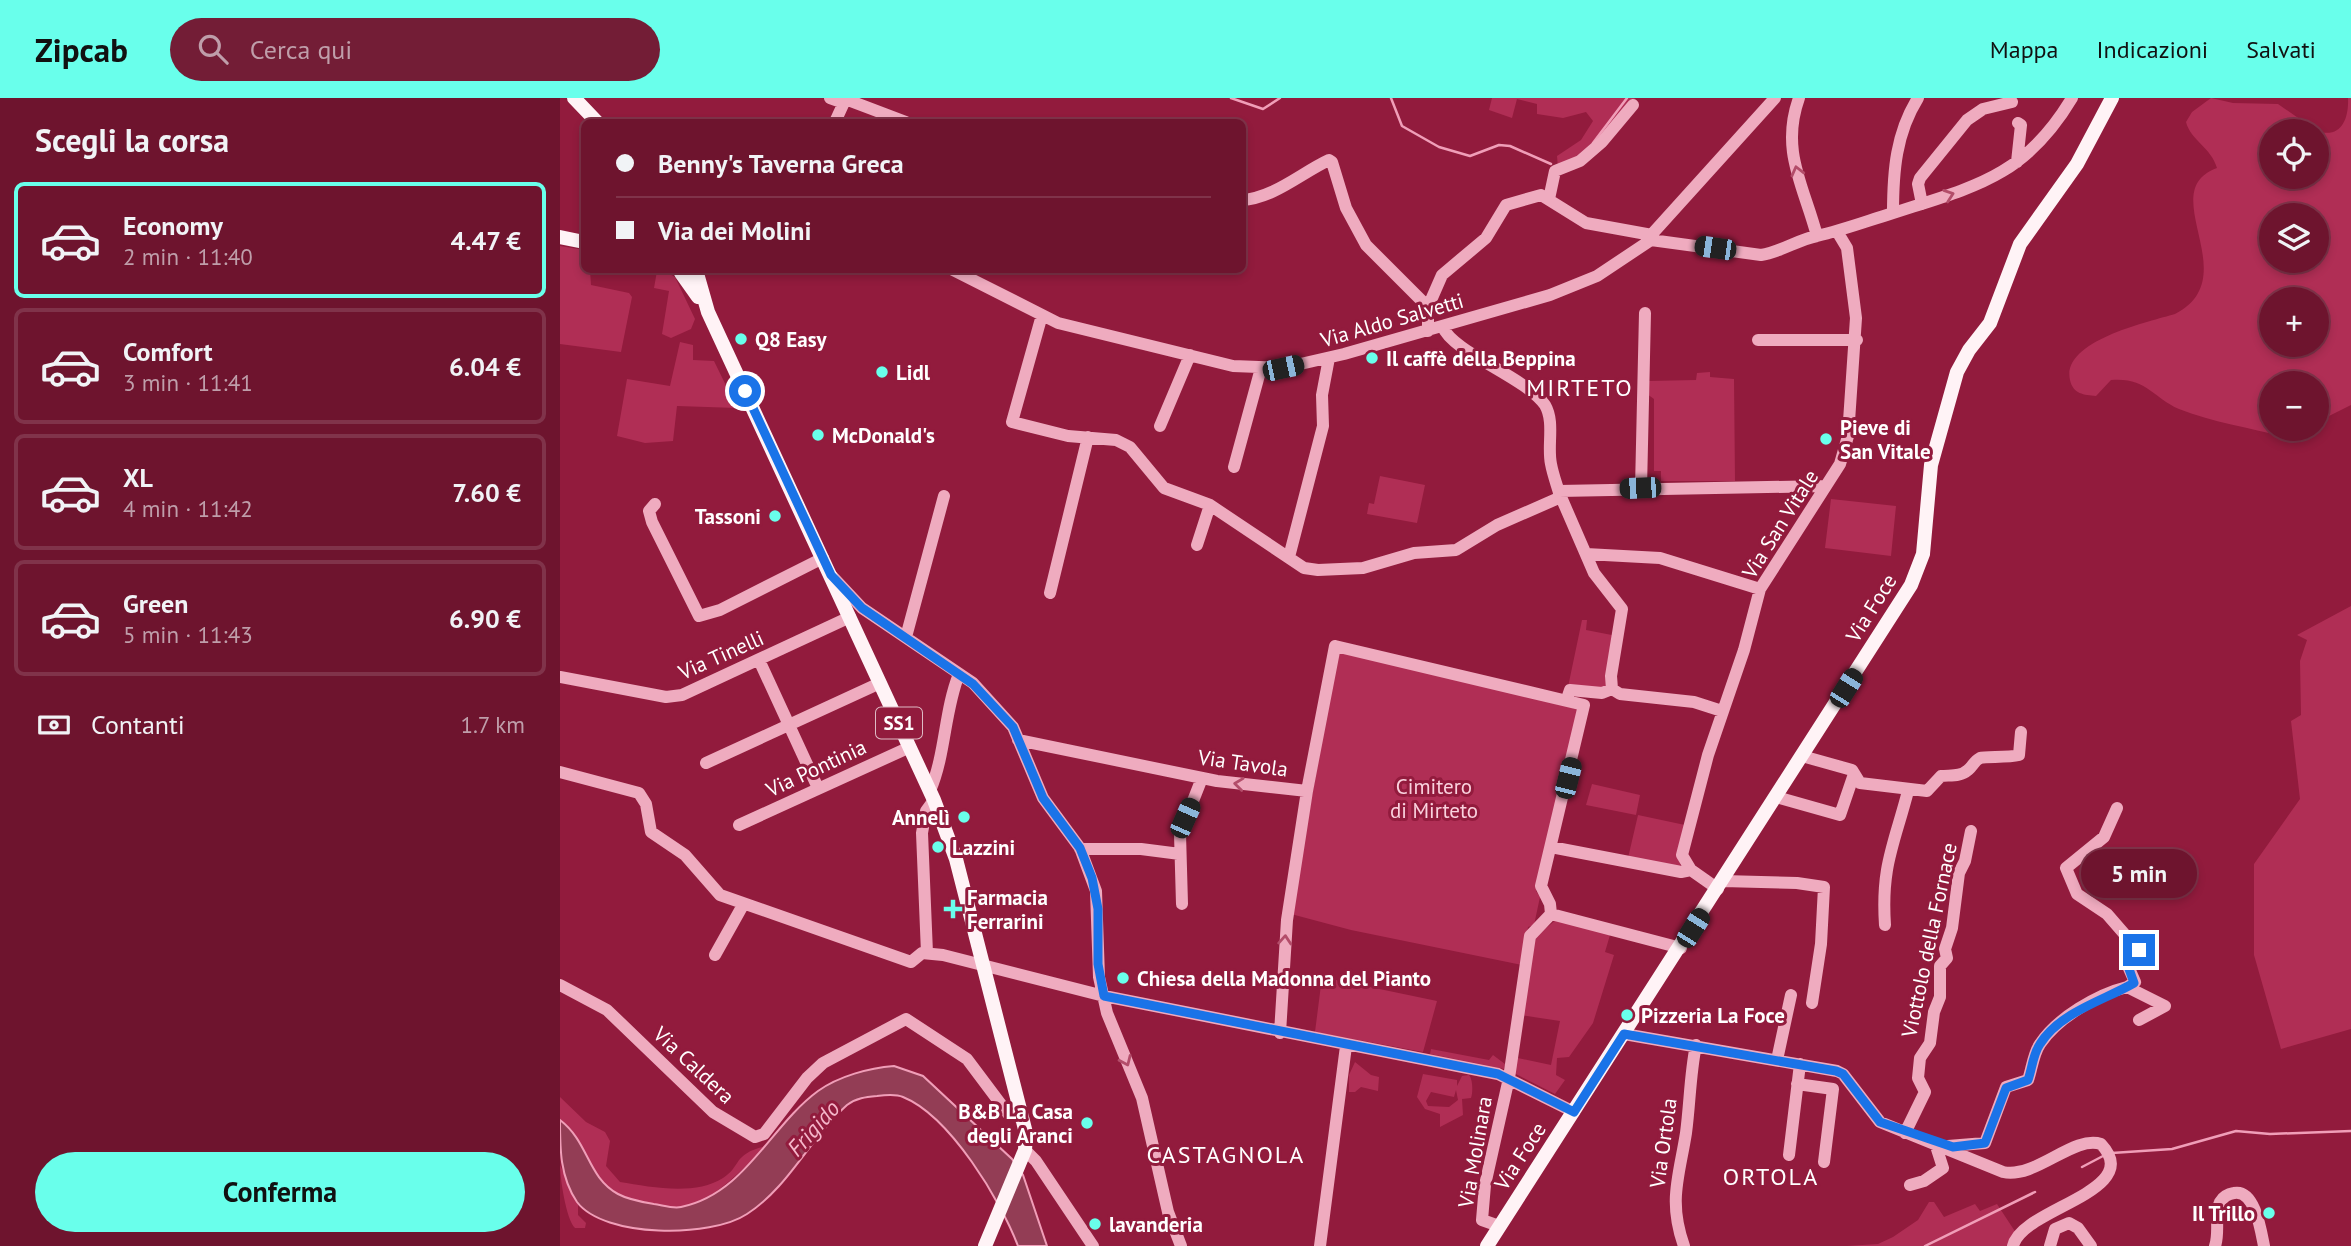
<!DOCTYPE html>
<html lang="it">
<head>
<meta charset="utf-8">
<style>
	body { margin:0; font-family:"PT Sans",sans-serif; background:#731d36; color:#f1f3f6; height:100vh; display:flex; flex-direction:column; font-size:26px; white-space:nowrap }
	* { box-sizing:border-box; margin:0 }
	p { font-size:23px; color:#bf9eaa }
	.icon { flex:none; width:38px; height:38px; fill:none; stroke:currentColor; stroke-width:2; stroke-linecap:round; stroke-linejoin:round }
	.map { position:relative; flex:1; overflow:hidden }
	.sheet { display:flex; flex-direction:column; background:#6e142e; width:560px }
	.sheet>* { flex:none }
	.banner { position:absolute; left:21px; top:21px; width:665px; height:154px; border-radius:10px; box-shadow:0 4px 10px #0003,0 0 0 2px #80334a; display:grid; align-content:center; height:154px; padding:0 35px; background:#6e142e }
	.controls { position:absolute; left:1699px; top:21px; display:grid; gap:14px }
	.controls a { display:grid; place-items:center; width:70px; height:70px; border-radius:50%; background:#6e142e; box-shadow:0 4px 10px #0003,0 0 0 2px #80334a; font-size:35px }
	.end { position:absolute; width:32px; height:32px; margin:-16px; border:9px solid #1a73e8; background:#fff; box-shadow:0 0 0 4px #fff }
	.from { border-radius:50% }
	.bubble { position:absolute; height:49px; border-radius:24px; background:#6e142e; box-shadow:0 4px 10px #0003,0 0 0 2px #80334a; font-size:23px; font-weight:700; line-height:49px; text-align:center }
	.car { position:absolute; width:21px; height:42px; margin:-21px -10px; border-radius:9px; box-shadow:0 0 5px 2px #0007; background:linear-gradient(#222 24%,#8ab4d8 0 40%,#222 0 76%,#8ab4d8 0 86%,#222 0) }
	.banner b { display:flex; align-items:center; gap:24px; height:66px; font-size:26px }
	.banner b+b { border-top:2px solid #80334a }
	.banner i { width:18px; height:18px; background:#f1f3f6 }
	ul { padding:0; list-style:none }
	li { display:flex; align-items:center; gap:21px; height:116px; margin:0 14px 10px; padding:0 21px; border:4px solid #80334a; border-radius:10px }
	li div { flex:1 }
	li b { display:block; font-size:26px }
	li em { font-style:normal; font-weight:700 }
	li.selected { border-color:#69ffeb }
	li>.icon { width:63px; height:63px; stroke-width:1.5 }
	h2 { padding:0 35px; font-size:32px; line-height:84px }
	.pay { display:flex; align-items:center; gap:18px; height:77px; padding:0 35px; font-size:26px }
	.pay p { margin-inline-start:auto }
	.action { display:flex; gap:14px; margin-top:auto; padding:14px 35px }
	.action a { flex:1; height:80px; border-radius:42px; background:#69ffeb; color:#111; font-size:28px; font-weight:700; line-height:80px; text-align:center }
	header { display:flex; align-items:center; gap:42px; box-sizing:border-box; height:98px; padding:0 35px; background:#69ffeb; color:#111 }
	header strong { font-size:33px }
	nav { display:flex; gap:38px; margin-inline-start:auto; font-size:24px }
	.search { width:490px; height:63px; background:#731d36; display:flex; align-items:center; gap:18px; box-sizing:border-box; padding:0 24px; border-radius:38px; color:#bf9eaa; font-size:26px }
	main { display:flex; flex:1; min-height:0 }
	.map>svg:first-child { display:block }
	.green { fill:#b02e55; fill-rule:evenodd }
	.water { fill:#933d55; stroke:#f09eb8; stroke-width:2 }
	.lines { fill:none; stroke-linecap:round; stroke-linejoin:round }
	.stream { stroke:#f09eb8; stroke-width:2.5 }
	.minor { stroke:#efabbf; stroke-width:12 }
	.major { stroke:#fff3f6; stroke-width:14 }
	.oneway { stroke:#b34d6a }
	.route { stroke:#1a73e8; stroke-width:9 }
	.poi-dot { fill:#69ffeb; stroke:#921b3d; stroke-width:2.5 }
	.labels { text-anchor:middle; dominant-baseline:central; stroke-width:6; stroke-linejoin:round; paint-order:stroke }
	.shield { fill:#921b3d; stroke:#debbc5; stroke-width:2 }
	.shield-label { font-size:19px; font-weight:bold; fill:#fff }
	.street-label { font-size:21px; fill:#fff; stroke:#921b3d }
	.poi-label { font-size:21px; font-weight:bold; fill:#fff; stroke:#921b3d; text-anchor:start }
	.park-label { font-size:21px; fill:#fad2de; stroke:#921b3d }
	.water-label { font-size:23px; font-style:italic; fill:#f5b7ca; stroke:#921b3d }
	.quarter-label { font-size:24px; letter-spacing:2px; fill:#fff; stroke:#921b3d }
</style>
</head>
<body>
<header>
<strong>Zipcab</strong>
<div class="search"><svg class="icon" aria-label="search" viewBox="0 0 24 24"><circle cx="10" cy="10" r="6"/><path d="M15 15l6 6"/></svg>Cerca qui</div>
<nav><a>Mappa</a><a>Indicazioni</a><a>Salvati</a></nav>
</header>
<main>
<section class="sheet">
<h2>Scegli la corsa</h2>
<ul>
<li class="selected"><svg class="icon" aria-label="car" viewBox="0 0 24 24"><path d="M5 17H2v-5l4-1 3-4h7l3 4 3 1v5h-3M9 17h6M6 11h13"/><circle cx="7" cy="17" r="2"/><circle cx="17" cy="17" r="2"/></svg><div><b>Economy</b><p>2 min · 11:40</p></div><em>4.47 €</em></li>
<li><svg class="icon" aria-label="car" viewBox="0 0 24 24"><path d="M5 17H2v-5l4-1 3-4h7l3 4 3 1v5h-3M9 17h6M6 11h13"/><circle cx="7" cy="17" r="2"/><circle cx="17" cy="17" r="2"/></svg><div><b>Comfort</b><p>3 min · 11:41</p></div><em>6.04 €</em></li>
<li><svg class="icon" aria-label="car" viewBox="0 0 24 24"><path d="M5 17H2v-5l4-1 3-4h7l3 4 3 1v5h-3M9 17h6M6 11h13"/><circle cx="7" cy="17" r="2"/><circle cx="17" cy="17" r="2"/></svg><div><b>XL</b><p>4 min · 11:42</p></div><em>7.60 €</em></li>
<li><svg class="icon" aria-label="car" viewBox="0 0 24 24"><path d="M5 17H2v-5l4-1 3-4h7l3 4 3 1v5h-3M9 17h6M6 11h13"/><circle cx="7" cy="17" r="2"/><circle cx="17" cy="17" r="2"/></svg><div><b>Green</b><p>5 min · 11:43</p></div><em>6.90 €</em></li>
</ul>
<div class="pay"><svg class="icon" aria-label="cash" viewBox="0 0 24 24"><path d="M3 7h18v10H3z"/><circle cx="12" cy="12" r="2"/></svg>Contanti<p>1.7 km</p></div>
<div class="action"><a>Conferma</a></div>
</section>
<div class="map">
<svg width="1791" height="1148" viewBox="0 0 1791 1148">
	<rect width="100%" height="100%" fill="#921b3d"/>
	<path class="green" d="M932,0H1075L1037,47L998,70L997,58L1021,42L1033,23L1026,14L1003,20L977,16V6L957,1L952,20L929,12Z
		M1651,0L1673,5L1718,6L1757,33H1712V79H1757V33C1781,41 1789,21 1788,0H1791V307L1757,324V285H1712V331H1742L1725,339C1691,330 1651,324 1619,311C1592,299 1586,279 1551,282L1536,298C1524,297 1513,296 1510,282C1501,243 1588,224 1615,216C1687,179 1593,93 1657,70C1651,49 1631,43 1626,24L1632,14ZM1712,117H1757V163H1712ZM1712,201H1757V247H1712Z
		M0,148L24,152V172H30L31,187L69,195L72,199L61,254L0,246Z
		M103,172L115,179L135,221L131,231L111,240L102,236L109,193L94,190L97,173H82Z
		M120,244L133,247V262L154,263L177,310L117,308L113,343L85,345L57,338L67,281L110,288Z
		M1150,274V279L1174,281L1175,383H1101V373H1094V301L1087,296L1089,283L1136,282L1137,275Z
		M820,378L865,387L857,425L807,416L809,405L814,406Z
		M1271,401L1336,408L1331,458L1265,450Z
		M1791,508V931L1721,951L1694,857V766L1740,701L1731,623L1741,617L1740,563L1747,542L1737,537Z
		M1022,522H1027L1026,532L1057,538L1046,590L1008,589Z
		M778,552L1018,611L976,793L980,799L974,827L968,829L962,867L791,832L731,816Z
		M1032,686L1080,697L1076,717L1026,707Z
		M1078,717L1125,727L1118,754L1121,770L1068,760Z
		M997,821L1050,837L1045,854L1054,857L1033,925L1009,959L997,960L996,977L1005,982L995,996L952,974L953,959L991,967L1000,923L960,917L973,841Z
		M762,879L877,903L863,954L755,934Z
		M871,951L929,962L933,957L945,966L944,971L870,956Z
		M795,964L811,977L819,979L818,993L801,989L795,994H789V977Z
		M863,976L897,982V988L902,978L909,977C913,982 913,994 911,1000L902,1001L903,1017L880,1029V1016L865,1011L857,999ZM896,992L898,1002L889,1009L868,1008L866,1003L871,994L894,999Z
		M0,999L26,1024L45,1034L50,1043L46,1068L60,1084C91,1089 135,1098 163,1080C182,1068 172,1056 206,1048C185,1069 149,1108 118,1110C108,1110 96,1106 86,1104C70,1102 53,1096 42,1084C23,1062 25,1041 0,1022Z
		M0,1067L18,1105V1117L26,1125L25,1130H15C6,1121 0,1080 0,1067Z
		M1369,1104H1374L1384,1119L1415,1106L1420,1113L1437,1106L1456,1135L1447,1148H1287L1318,1146L1333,1139L1358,1122Z"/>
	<path class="water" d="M334,968L363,978L452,1061L463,1077L487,1148H458C441,1103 390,1018 343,999C336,996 325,997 317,998C306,999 296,1000 287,1007C250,1040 229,1089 187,1116C151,1140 44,1140 17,1104C0,1079 0,1051 0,1022C29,1044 27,1079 58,1096C69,1102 82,1104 94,1106C102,1107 113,1111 121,1109C185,1096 210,1028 258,993C279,978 309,970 334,968Z"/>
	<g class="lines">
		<path class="stream" d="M671,0L703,11L720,0
			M831,0L842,28L879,49L910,58L939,47L950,48L991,66
			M1033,45L1067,0
			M1552,1055L1612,1051L1676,1033L1710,1036L1791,1033
			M1522,1069L1543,1058
			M1365,1148L1475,1094"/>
		<path class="minor" d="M270,0L284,5
			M1239,0C1220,53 1244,88 1257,138
			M285,1L346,24
			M275,24L286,0
			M1457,64L1461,27L1458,25
			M989,101L995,73L1020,63L1042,44L1073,7
			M682,102C714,100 741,75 769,62L772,64L786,110L806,147L868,209V233
			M1362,106L1358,86L1360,80L1407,22L1423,11L1452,4
			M1333,115C1333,73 1336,35 1358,0
			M1091,142L1093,135L1215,0
			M393,172L498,225L673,268L723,270L784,256L990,197L1037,178L1091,142L1201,157C1221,154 1237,142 1257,138C1283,132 1307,123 1333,115C1414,89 1465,79 1512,0
			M868,209L882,177L926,140L946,107L981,97L1026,125L1092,137
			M482,217L452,324L508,338L556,342L570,349L604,390L650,407L744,470L758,472L803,470L854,455L896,452L937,427L1001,399L1034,475L1062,511L1051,578L1052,591
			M883,229C892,254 967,280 985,307C995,324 987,348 991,366C993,377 997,387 1000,398
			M1198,242H1297
			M600,328L630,257
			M674,369L701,270
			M1081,390L1085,215
			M999,393L1265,388
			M95,406L89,413L92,424L139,518L160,512L263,460
			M637,447L650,407
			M1026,456L1100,460L1200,491
			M729,459L763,328L762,297L769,260
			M271,477L302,510L413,585L453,629L483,700L520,750L536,793L539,879L547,915L582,1000L608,1114L621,1148
			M490,495L528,339
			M346,539L384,398
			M199,562L258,690
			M0,579L106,599L122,597L290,519
			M1007,601L1010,592L1042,595L1052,591L1060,596L1134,604L1162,613
			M458,642L657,683L747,693
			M1242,658L1292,672L1300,685L1367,693L1381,678C1391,677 1400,679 1408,672C1413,668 1414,663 1420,660C1426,658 1447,660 1459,657L1461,634
			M146,665L320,585
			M0,674L79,695L86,706L91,734L125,757L160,797L351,864L362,855L383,857L544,898L938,976L1014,1014
			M370,693C386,655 384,614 399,576
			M1216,699L1280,717L1294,676
			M1557,710L1544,739L1506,770L1517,796L1547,816L1580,854V858L1568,868L1575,884L1567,889
			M179,727L350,649
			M991,749L1121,774L1131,772
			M520,751H581L620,756
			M1163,783L1237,785L1264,789L1261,846L1252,905
			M1158,791L1131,772L1122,757L1148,657L1184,552L1200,491L1280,366L1288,338L1296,220L1287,150L1278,135
			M622,806L620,736L642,680
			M991,816L1121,850
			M1325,827C1321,768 1334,747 1348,693
			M367,855L362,735L366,713L374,702
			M155,857L183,807
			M0,887L47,912L153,1014L195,1039L204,1036L247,980L263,965L346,921L407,961L449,1017L462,1019
			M720,935L727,822L747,693L775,548L1024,607L981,788L990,806L991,816
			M1064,936L1277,973L1283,976L1320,1024L1443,1074C1476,1081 1513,1037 1541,1046C1586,1094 1461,1110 1453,1148
			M1217,962L1231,897
			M1237,986L1273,991L1264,1064
			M1345,1035L1365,994L1358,980L1360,960L1370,945L1374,914L1380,899V868L1387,860L1385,851L1392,830L1399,775L1405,763L1411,733
			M1388,1048L1425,1045L1446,989L1468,982C1472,971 1473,956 1480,946C1497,920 1538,896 1567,889L1605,908L1579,922
			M465,1052L476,1063L533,1148
			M1229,1057L1240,966
			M1350,1087L1364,1083L1383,1070L1375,1045
			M939,1128L922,1122L925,1087L949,980L970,838L991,816
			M760,1148L786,948
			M1124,1148C1108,1103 1119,1079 1126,1035C1130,1005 1130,976 1136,947
			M1490,1148L1495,1131L1509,1125L1518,1130L1531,1148
			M1655,1148C1660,1134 1654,1117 1660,1104C1663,1099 1668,1096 1674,1095C1695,1091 1701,1133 1704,1148"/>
		<path class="major" d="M14,0L37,24
			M0,139L24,144
			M136,172L148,214L374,702L396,761L466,1035L465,1052L425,1148
			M121,175L138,199
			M927,1148L1351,487L1363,456L1371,367L1397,274L1409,252L1430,225L1460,146L1517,66L1552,0"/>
	</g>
	<defs><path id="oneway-chevron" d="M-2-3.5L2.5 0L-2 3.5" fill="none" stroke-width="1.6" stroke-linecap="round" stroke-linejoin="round" transform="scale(1.75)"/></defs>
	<g class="oneway">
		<use href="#oneway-chevron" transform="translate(1237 73) rotate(-104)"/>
		<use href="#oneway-chevron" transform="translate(1389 97) rotate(-19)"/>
		<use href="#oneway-chevron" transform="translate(679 686) rotate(-173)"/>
		<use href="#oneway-chevron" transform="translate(725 842) rotate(-86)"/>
		<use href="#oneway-chevron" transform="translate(566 963) rotate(66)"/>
	</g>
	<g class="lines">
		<path class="route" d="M185,293L271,477L302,510L413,586L453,629L483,700L520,750L532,780L538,811V866L544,898L938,976L1014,1014L1064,936L1276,973L1283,976L1320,1024L1393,1049L1425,1045L1446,990L1468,982C1472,971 1473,956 1480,946C1500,914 1543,903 1574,885L1568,868L1580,858L1579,852"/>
	</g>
	<g class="poi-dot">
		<circle cx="181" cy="241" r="7"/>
		<circle cx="812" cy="260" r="7"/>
		<circle cx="322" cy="274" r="7"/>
		<circle cx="258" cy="337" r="7"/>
		<circle cx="1266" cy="341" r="7"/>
		<circle cx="215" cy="418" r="7"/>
		<circle cx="404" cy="719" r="7"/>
		<circle cx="378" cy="749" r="7"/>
		<path d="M389.5 800.5h7v7h7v7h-7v7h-7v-7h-7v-7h7z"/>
		<circle cx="563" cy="880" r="7"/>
		<circle cx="1067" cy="917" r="7"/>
		<circle cx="527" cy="1025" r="7"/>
		<circle cx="1709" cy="1115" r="7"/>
		<circle cx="535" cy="1126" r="7"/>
	</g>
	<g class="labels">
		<rect class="shield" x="316" y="609.5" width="46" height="31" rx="5"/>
		<g class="shield-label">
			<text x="339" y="625">SS1</text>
		</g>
		<g class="street-label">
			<text transform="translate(832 222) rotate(-16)">Via Aldo Salvetti</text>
			<text transform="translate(1220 426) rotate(-58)">Via San Vitale</text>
			<text transform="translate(1311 510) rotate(-58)">Via Foce</text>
			<text transform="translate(161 557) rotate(-24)">Via Tinelli</text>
			<text transform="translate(683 665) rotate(8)">Via Tavola</text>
			<text transform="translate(256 670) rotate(-25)">Via Pontinia</text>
			<text transform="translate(1369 842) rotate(-78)">Viottolo della Fornace</text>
			<text transform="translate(134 967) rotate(43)">Via Caldera</text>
			<text transform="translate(1103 1045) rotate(-82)">Via Ortola</text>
			<text transform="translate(915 1054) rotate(-80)">Via Molinara</text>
			<text transform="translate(960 1058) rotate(-57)">Via Foce</text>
		</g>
		<g class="poi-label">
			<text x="195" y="241">Q8 Easy</text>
			<text x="826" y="260">Il caffè della Beppina</text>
			<text x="336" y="274">Lidl</text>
			<text x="1280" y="329">Pieve di<tspan x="1280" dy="24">San Vitale</tspan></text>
			<text x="272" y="337">McDonald's</text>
			<text x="201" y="418" text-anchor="end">Tassoni</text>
			<text x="390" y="719" text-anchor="end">Annelì</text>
			<text x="392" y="749">Lazzini</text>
			<text x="407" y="799">Farmacia<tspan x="407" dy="24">Ferrarini</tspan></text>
			<text x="577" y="880">Chiesa della Madonna del Pianto</text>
			<text x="1081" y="917">Pizzeria La Foce</text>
			<text x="513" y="1013" text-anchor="end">B&amp;B La Casa<tspan x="513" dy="24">degli Aranci</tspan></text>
			<text x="1695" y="1115" text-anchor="end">Il Trillo</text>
			<text x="549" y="1126">lavanderia</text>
		</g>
		<g class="park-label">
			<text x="874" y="688">Cimitero<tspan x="874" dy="24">di Mirteto</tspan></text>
		</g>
		<g class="water-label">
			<text transform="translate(253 1030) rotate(-48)">Frigido</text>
		</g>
		<g class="quarter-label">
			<text x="1020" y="289">MIRTETO</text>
			<text x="666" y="1056">CASTAGNOLA</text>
			<text x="1211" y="1078">ORTOLA</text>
		</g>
	</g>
</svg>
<div class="controls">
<a><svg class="icon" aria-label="locate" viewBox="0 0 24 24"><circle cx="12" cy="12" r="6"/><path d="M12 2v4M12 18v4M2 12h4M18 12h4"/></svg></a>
<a><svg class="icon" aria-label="layers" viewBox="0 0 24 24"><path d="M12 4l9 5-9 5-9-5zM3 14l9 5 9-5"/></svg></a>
<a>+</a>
<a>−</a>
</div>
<i class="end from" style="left:185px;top:293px"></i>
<i class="end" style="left:1579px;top:852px"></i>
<div class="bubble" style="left:1521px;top:751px;width:116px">5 min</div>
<i class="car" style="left:1155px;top:150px;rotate:278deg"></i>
<i class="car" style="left:723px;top:270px;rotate:78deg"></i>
<i class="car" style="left:1080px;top:390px;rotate:268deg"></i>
<i class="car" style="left:1286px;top:590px;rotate:32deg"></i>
<i class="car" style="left:1008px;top:680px;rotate:14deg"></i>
<i class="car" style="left:625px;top:720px;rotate:24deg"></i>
<i class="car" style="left:1133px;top:830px;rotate:32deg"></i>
<div class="banner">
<b><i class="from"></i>Benny's Taverna Greca</b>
<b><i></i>Via dei Molini</b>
</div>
</div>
</main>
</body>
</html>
